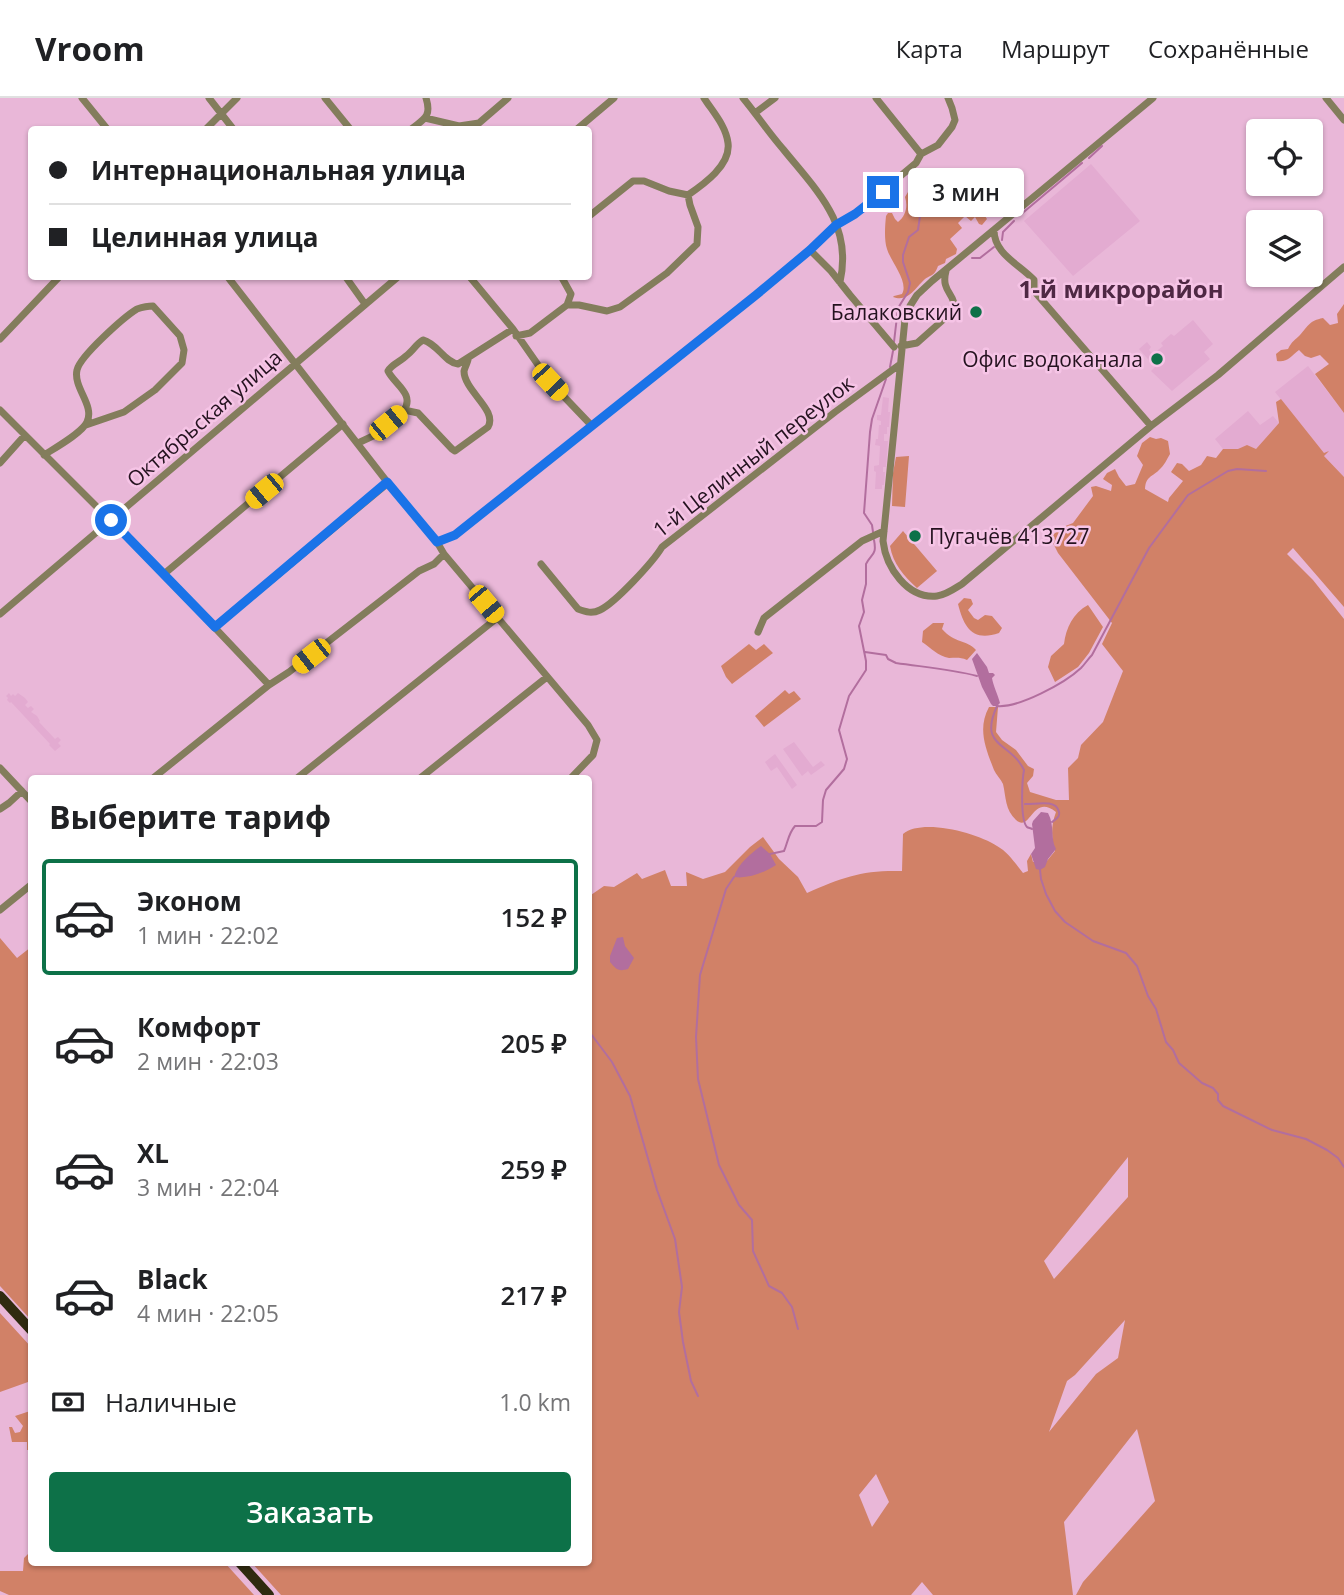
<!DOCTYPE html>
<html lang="ru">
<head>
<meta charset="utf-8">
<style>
	body { margin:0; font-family:"Open Sans",sans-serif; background:#f2f2f2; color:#202124; height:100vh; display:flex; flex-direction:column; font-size:26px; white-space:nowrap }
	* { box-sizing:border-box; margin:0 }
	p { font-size:23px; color:#757577 }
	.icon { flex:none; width:38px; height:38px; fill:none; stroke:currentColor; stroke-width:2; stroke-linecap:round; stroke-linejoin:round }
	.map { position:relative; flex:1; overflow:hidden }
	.sheet { position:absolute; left:28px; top:677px; width:564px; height:791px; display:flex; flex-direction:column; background:#fff; border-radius:7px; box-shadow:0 2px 5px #0004 }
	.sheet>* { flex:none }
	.banner { position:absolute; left:28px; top:28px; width:564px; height:154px; border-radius:7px; box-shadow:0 2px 5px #0004; display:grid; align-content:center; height:154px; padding:0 21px; background:#fff }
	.fabs { position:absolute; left:1246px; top:21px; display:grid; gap:14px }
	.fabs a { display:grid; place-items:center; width:77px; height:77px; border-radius:7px; background:#fff; box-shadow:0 2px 5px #0004; font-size:35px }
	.end { position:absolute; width:32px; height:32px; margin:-16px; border:9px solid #1a73e8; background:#fff; box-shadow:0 0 0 4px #fff }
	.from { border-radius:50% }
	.bubble { position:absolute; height:49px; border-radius:7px; background:#fff; box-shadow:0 2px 5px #0004; font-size:23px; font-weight:600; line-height:49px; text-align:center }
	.car { position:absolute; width:21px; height:42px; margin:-21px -10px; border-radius:9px; box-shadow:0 0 5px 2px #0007; background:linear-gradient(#f5c518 24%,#345 0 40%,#f5c518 0 76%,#345 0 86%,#f5c518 0) }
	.banner b { display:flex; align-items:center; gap:24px; height:66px; font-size:26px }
	.banner b+b { border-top:2px solid #e0e0e0 }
	.banner i { width:18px; height:18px; background:#202124 }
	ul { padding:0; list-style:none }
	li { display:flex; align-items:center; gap:21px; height:116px; margin:0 14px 10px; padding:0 7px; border:4px solid transparent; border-radius:7px }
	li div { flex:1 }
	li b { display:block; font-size:26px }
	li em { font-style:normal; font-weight:600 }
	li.current { border-color:#0d7148 }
	li>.icon { width:63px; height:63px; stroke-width:1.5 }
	h2 { padding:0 21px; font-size:32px; line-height:84px }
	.pay { display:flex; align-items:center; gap:18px; height:77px; padding:0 21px; font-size:26px }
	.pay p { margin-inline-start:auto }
	.button { display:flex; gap:14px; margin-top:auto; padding:14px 21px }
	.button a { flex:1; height:80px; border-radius:7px; background:#0d7148; color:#fff; font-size:28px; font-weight:600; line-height:80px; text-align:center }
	header { display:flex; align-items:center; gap:42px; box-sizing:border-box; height:98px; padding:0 35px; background:#fff; border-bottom:2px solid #e0e0e0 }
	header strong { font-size:33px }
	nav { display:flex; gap:38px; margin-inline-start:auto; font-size:24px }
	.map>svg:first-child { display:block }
	.built { fill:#e3abd1 }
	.green { fill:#d18167; fill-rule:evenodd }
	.water { fill:#b26e9e }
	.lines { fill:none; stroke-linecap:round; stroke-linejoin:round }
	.stream { stroke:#b26e9e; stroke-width:2 }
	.minor { stroke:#837d5c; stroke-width:7 }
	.highway { stroke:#302b10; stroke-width:10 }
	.route { stroke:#1a73e8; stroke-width:9 }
	.poi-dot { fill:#0d7148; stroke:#f6c4e6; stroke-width:2.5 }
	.labels { text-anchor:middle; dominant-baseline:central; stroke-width:5; stroke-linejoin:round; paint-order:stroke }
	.poi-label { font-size:21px; fill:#24121f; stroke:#f6c4e6; text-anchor:end }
	.street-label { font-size:21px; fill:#24121f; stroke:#f6c4e6 }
	.quarter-label { font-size:24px; font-weight:bold; fill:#4f2844; stroke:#f6c4e6 }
</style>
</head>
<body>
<header>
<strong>Vroom</strong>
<nav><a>Карта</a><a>Маршрут</a><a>Сохранённые</a></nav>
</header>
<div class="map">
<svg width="1344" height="1497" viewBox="0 0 1344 1497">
	<rect width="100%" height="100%" fill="#e9b7d8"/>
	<path class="built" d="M1091,66L1140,123L1073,178L1024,123Z
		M1193,222L1213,246L1204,254L1210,261L1172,293L1151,273L1155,269L1139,251L1147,244L1151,249L1149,252L1153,256L1163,248L1161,245L1171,236L1174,238Z
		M1308,268L1344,315V379L1324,358L1325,356L1275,294Z
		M883,299L889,300L888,314H890L889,329H887V336H884V343H888L886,369H883V374H885L884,387H882V391H875L876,374L874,373V368L879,367L880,348L875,347L876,341H878L879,327H881V323L877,322V317H881Z
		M1248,313L1260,327L1273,318L1279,325L1256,351H1223L1215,341Z
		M9,595L11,598L13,596L15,598L18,595L25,600L28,604L25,607L28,610L31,608L34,611L31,614L37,618L40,623L39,624L55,641L58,639L61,642L58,645L61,648L55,653L49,647L50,646L11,604L10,605L7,602L8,600L6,598Z
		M794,644L813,669L821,663L825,667L811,677L808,673L802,678L783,651Z
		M775,656L797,687L792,691L777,669L771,673L765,664Z"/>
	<path class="green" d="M958,82C969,84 975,95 976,105L982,108L984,112L982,116L985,118L987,121L982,127L979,126L975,119L971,123L965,118L958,125L962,130L950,141L957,151L956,156L946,161L945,165L938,168C934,180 929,176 922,184C913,193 907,204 893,199L894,198L902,196C909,184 891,164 887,151C884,142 885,128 886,118L888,115H892L895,121L898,124C906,118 908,108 905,99L911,89L918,88L924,89L933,101L939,100L953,83Z
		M1344,206V315L1315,276L1329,266L1320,257L1311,260L1305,258L1299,252C1291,258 1287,265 1277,263L1276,256L1281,252L1288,251C1292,243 1295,242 1300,237C1309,227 1309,223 1323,220L1330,227L1338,225L1337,216Z
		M1281,301L1324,355L1329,353L1324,358L1344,379V509L1293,450L1287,456L1313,482L1344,521V1497H1076L1083,1484L1155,1403L1137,1331L1064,1424L1073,1497H933L922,1484L911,1497H281L252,1465H588V799L604,788L614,789L637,775L642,781L665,772L671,788H687L686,774L703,781L725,774L750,749L763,739L779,761L798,779L807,795C843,779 862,772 902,773L903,736C922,720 977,735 997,748C1008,754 1015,765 1023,775L1028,773L1027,763L1031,756L1033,764H1046L1055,753C1051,740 1051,727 1056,714C1032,695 1031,735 1016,722C1005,712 1006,699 1003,686C1001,681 996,677 994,672C986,651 977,631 989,609H998L996,634L1002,642L1016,652L1028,668L1034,671L1033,678L1027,685L1030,694L1056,702H1069L1068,670L1078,660L1081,647L1103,624L1123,573L1102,546L1112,525L1058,455L1050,439L1063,429L1073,425L1093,398L1091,389L1096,388L1111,393L1112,387L1103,381L1107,375L1115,371L1119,379L1126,388L1135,386L1143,367L1137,358L1142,345L1150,339L1156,341L1161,340L1168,343L1170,356C1167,361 1164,368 1159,372C1151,380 1146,378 1145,391L1168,404L1169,400L1183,383L1171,374L1177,365L1182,366L1189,373L1201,367L1207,358L1216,360L1223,351H1238L1247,347L1256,351L1279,325L1276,304ZM1128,1059V1099L1054,1181L1044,1163ZM1125,1222L1118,1260L1096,1276L1049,1334L1067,1283L1075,1277ZM876,1376L889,1404L872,1429L859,1397Z
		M909,358L905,409L892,408L893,375L896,359Z
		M903,433L937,473L917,490C904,478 893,466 890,448Z
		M964,500L971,501L973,506L968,512L974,520L978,522L985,517L992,518L1002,530L999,535C973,544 964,530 958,506Z
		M1088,507L1103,529L1089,555L1078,569L1055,584L1048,569L1051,558L1064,546C1066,530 1073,515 1088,507Z
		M933,525H944L942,531C955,546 966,541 976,552L967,562C960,559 956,560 949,560C938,558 931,550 922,544L923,533Z
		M749,546L756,552L764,546L773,555L732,586L726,579L721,568Z
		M785,592L789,596L794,593L801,601L764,629L755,618Z
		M0,840L17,860L31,849V1222L0,1188Z
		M0,1215L32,1250L31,1278L28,1284L0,1294Z
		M31,1294L32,1352H27V1344H12L9,1329H12L15,1335L20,1334L23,1328L15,1318L30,1313L29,1308Z
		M31,1453L32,1465H225L254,1497H9L0,1493V1473H23L24,1460Z"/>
	<path class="water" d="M977,555L987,569L989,575H993L995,577L992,580C993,587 998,597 1000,605L997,608H993L991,606L982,589L972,561Z
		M1041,714L1048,715C1055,728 1050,740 1056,751L1048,761L1045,769L1040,772L1036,771L1031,756L1035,750L1032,726L1033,723Z
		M761,748L770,756L776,767C764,775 748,781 734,779C738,766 750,756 761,748Z
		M623,839L625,848L634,860L628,871C618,874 616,871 610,864V858L617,840Z"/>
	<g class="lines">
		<path class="stream" d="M1089,60L1102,48
			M1019,118L1082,65
			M1002,142L1003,134L1014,123
			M972,160H980L994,149
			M894,244L898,210L908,194L910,185L903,164V157L909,139L918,132L921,111
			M890,269L893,253
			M873,434L872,427L864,415L870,334L872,321L886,281
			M865,554L886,557L888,561L896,565C923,569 951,571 977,578
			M1025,706C1033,707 1056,700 1059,714C1060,719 1056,721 1052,724
			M1032,731C1031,730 1028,730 1027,729C1020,722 1022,683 1024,672C1010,643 978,650 997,608C1019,610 1065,585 1081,570C1085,566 1088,561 1092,557L1149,450L1188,397L1228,373L1237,371L1266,373
			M770,756L784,753C788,744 788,736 795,728H816L822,724L823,702L826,692L844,671L847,661L839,632L849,598L866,572V563L859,528L864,514L862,502L866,486V466C872,455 877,457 874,442
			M1040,772L1041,781L1046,796L1055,813L1065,824L1093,843L1126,855L1137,868L1148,898L1156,911L1166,944L1173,952L1179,965L1202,985L1213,990L1218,996V1002L1223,1008L1272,1032L1306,1041L1327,1052L1338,1060L1344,1069
			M734,779L726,791L700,877L696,939L698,981L719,1067L739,1107L752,1122L753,1153L769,1188L782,1195L792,1209L798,1231
			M588,932L612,964L630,998L657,1092L675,1141L682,1189L679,1214L683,1244L691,1283L698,1298"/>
		<path class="minor" d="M82,0L108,32
			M209,0L234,32
			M325,0L351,32
			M743,0C757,17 769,35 783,51C817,93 853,126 840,184
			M876,0L921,56
			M1153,0L932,183L917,197L910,208L905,221L883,443C886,469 907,501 937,498C946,497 954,491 962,486L1151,328L1218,277L1344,169
			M1326,0L1344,22
			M755,15L775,0
			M425,20L459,28L479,25L508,0
			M205,32L237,0
			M410,32C424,21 432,19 426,0
			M576,32L614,0
			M588,119L633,83H644L669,93L688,97C704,86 731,67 728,45C726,28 713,14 704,0
			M994,132C994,156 1019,166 1034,182V193L1151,328
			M810,152L831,173L850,197L894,249
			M227,178L388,385L437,444L444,456L588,627L597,642L593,657L570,681
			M345,178L365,206
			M469,178L513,231L550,284L592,328
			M561,178L571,196L567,207
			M516,238L530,235L567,207H579L607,213L620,209L667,175L697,146L698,129L690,107L688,97
			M0,241L60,178
			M901,248L917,245L953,213C958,196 940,195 946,173
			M0,312L164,476L269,587
			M404,312L418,315L452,351L455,353L488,329C498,312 464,293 464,273C464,272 468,263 468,262
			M358,345L373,338L404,312C415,296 394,286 388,273C392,266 400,264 406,258C413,253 416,246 423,242C438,246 444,264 458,266L513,231
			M44,357C55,350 82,335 87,324C95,307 73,290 77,272C80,258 124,219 137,211C143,209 147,208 153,208L180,238L184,252L182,265L155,292L124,314L86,327
			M0,365L25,337
			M437,444L455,437L756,197L810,152L837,127L855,116L916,65L921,56L938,47L952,29L955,22L952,10L948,0
			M541,466L578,511C586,514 592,516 600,512C615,505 653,464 662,449L835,314L899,267
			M164,476L343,326
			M0,516L399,178
			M215,529L388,385
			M758,534L764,520L862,443L884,433
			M0,670L32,704
			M152,681L269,587L289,574L419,473L434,466L444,456
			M296,681L497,520
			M419,681L547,579
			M0,711L9,705L22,693
			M0,812L32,786"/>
		<path class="highway" d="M0,1198L32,1233
			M240,1465L269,1497"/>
	</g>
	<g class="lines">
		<path class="route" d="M111,422L215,529L387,384L437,444L455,437L756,197L810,152L836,127L855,116L883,94"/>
	</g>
	<g class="poi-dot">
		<circle cx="976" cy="214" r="7"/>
		<circle cx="1157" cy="261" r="7"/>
		<circle cx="915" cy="438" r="7"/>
	</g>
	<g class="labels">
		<g class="poi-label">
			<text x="962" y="214">Балаковский</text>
			<text x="1143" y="261">Офис водоканала</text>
			<text x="929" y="438" text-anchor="start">Пугачёв 413727</text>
		</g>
		<g class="street-label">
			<text transform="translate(204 320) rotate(-41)">Октябрьская улица</text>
			<text transform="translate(753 358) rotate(-38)">1-й Целинный переулок</text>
		</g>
		<g class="quarter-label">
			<text x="1121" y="190">1-й микрорайон</text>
		</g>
	</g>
</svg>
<div class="fabs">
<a><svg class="icon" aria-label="locate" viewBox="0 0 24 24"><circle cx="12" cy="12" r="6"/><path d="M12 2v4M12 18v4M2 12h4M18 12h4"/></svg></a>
<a><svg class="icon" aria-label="layers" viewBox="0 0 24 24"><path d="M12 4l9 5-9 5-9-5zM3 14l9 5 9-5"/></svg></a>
</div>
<i class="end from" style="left:111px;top:422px"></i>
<i class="end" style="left:883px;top:94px"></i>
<div class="bubble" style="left:908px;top:70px;width:116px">3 мин</div>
<i class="car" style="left:550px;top:284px;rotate:137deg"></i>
<i class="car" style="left:388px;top:325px;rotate:51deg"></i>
<i class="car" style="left:264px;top:393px;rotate:230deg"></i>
<i class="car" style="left:486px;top:506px;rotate:140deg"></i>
<i class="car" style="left:311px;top:558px;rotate:232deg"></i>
<div class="banner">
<b><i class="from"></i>Интернациональная улица</b>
<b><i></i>Целинная улица</b>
</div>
<section class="sheet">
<h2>Выберите тариф</h2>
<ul>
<li class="current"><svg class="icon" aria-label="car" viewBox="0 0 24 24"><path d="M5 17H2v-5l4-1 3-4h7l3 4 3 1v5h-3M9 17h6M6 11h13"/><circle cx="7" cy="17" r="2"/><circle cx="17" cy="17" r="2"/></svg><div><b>Эконом</b><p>1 мин · 22:02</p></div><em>152 ₽</em></li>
<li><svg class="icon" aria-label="car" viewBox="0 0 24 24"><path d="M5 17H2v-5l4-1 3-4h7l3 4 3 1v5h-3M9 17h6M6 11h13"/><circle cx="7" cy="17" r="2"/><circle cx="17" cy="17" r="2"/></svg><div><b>Комфорт</b><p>2 мин · 22:03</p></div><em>205 ₽</em></li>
<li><svg class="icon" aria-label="car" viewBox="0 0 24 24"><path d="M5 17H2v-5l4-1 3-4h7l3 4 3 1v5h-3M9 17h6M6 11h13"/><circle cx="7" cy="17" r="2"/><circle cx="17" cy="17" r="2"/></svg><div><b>XL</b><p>3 мин · 22:04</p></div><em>259 ₽</em></li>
<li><svg class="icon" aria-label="car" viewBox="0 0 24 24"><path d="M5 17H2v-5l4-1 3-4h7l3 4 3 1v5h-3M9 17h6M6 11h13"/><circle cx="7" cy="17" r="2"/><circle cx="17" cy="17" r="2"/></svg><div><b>Black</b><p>4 мин · 22:05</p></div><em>217 ₽</em></li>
</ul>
<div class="pay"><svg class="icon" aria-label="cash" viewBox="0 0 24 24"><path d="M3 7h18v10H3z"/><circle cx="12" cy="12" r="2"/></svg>Наличные<p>1.0 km</p></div>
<div class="button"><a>Заказать</a></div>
</section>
</div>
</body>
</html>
